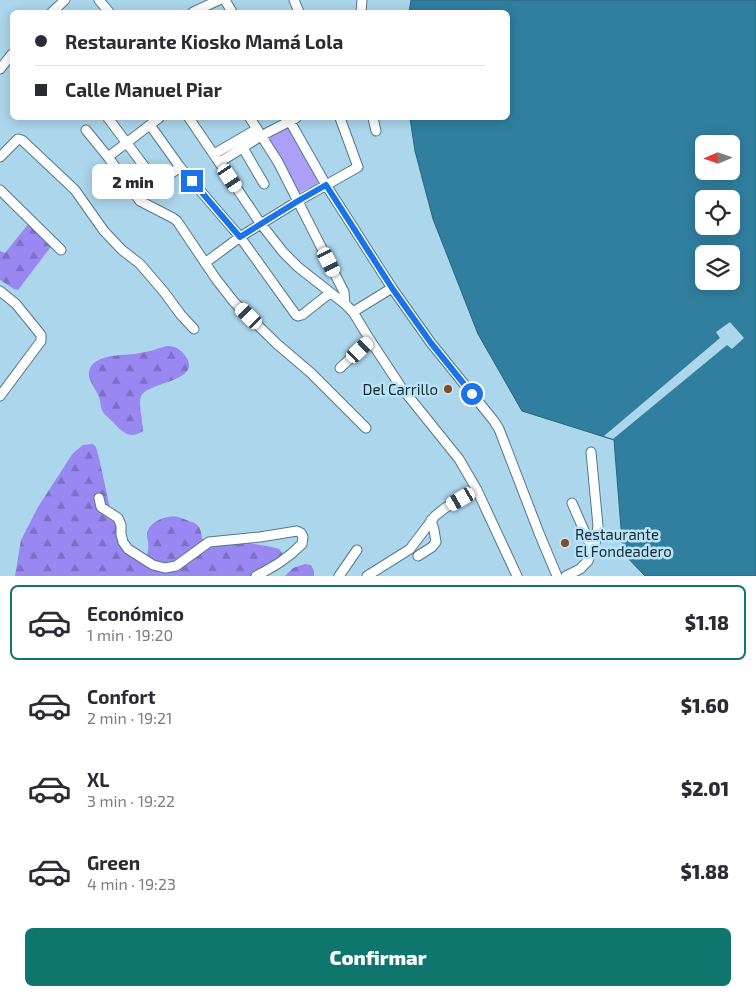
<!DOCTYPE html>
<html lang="es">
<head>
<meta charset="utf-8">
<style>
	body { margin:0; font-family:"Exo 2",sans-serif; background:#f7f7f7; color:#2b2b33; height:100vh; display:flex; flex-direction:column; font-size:19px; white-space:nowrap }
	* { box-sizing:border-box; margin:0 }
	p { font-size:16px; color:#7c7c81 }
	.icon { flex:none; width:28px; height:28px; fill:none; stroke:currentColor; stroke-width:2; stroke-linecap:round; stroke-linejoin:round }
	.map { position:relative; height:576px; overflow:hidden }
	.sheet { display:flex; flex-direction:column; background:#fff; flex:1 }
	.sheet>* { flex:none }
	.banner { position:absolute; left:10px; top:10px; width:500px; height:110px; border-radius:8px; box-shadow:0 2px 12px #0003; display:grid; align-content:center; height:110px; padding:0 25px; background:#fff }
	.needle { width:32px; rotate:268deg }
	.tools { position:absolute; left:695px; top:135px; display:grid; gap:10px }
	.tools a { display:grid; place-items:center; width:45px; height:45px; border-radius:8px; background:#fff; box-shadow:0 2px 12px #0003; font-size:25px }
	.end { position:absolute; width:22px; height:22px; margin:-11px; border:6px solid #1a73e8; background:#fff; box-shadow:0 0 0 2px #fff }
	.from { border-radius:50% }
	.bubble { position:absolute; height:35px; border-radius:8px; background:#fff; box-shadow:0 2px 12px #0003; font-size:16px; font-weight:800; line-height:35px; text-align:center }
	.car { position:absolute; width:15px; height:30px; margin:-15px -8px; border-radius:6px; box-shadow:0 0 4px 1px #0007; background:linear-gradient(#fff 24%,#345 0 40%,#fff 0 76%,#345 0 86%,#fff 0) }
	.banner b { display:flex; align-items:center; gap:18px; height:48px; font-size:19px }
	.banner b+b { border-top:1px solid #e1e1e2 }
	.banner i { width:12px; height:12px; background:#2b2b33 }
	ul { padding:9px 0 0; list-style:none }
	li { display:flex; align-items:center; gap:15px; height:75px; margin:0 10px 8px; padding:0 15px; border:2px solid transparent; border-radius:8px }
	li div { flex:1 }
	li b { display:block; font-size:19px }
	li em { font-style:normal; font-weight:800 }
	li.on { border-color:#0f766e }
	li>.icon { width:45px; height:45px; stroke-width:1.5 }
	.button { display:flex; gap:10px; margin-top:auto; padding:10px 25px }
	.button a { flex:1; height:58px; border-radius:8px; background:#0f766e; color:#fff; font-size:20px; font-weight:800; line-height:58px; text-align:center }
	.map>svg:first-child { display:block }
	.forest { fill:url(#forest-firs) }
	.green { fill:#ab9ff8 }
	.water { fill:#307f9f; stroke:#28657e; fill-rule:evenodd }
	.pier { fill:#acd6eb }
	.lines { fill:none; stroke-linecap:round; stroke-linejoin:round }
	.minor-casing { stroke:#51798b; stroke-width:11 }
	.minor { stroke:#fff; stroke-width:9 }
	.route { stroke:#1a73e8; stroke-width:6 }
	.poi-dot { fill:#8c471d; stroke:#b9e4f8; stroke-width:2 }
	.labels { text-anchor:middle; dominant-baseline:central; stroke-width:5; stroke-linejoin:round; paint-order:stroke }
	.poi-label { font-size:15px; fill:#172830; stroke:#b9e4f8; text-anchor:end }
</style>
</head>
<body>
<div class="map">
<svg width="756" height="576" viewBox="0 0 756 576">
	<defs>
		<pattern id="forest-firs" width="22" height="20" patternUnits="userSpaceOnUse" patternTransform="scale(1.25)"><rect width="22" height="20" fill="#9988f1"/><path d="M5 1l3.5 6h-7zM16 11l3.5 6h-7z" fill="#7c6fc4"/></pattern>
	</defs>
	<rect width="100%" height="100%" fill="#acd6eb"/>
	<path class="forest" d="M29,223L53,244L18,290L14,289L0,280V251L5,253Z
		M167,346C172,346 177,347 181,351C211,381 148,381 141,396C138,405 143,421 143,431C128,441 121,430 111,420C108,417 105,415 103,412C100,407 101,402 99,397C96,388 83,376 92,365C103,353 126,356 140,353C149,352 158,348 167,346Z
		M93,444L96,447L99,458L111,513L135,554L145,560C148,554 149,548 148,541C147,538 147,537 147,534C149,521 167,515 178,517C182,518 186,520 189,521C193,522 197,524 199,527C203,534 199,537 207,544L231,540L272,547L279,549L283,554L281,561L254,576H15L21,540L38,507L73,453L83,445Z
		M305,564L311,565L314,571V576H285L293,568Z"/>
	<path class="green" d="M289,127L320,183L298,193L283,162L269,138Z"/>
	<path class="water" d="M411,0H756V576H645L623,553L614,440L522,411L478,334L433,219L415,151L410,118H508V12H409ZM704,144H731V171H704ZM704,199H731V226H704ZM704,254H731V281H704Z"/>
	<path class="pier" d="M730,322L744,338L732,349L727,345L613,439L604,436L720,338L716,332Z"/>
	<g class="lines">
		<g class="minor-casing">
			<path id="minor" d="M99,0L109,12
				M225,0L232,12
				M294,0L299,12
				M52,12L65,0
				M193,12L219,0
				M361,12L362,0
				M0,69L12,54
				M108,118L156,182H159L180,167
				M189,118L261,224L283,252L298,267L345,304L353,312L370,340L401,387L459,459L477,490L517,576
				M250,118L278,162L344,292L345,304
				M288,118L326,185L392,288L431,343L494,421L499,429L539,533L557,576
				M373,118L376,131
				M150,125L180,167L240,237L296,315L298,316L302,315L330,293
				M86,130L108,157L140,201L173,218L177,221L216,279L234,302L277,344L311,373L366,428
				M243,148L264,184
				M214,154L257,129
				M0,157L18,139L22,140L75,190L104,231L122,250L140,264L164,292L181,315L194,329
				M108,157L159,118
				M220,162L261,136L296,118
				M0,190L61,250
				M205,263L240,237L298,201L358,167L340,118
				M0,291L16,304L41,335V341L0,396
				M353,312L392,288
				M340,368L370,340
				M99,498L101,507L118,518L121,525V534L123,542L128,549L153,565L165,568L176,566L209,542L260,537L297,531L301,533L303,537L302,544C287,559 275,566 256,576
				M572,503L593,551
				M418,556L432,547L436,542L434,530L431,520
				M339,576L357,550
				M367,576L410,549L435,516L445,508L477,490
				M566,576L580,569L588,561L595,544L598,526L591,452"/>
		</g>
		<use href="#minor" class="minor"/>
	</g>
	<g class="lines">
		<path class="route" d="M192,181L240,237L298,201L326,185L392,288L431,343L472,394"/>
	</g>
	<g class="poi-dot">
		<circle cx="448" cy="389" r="5"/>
		<circle cx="565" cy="543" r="5"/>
	</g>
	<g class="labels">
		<g class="poi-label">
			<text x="438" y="389">Del Carrillo</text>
			<text x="575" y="534" text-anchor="start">Restaurante<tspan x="575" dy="17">El Fondeadero</tspan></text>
		</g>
	</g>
</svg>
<div class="tools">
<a><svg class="needle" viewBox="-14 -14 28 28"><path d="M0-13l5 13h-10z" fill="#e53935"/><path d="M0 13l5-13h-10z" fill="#7c7c81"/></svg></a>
<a><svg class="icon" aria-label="locate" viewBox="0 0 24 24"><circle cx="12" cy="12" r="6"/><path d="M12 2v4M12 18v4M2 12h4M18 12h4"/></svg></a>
<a><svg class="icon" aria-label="layers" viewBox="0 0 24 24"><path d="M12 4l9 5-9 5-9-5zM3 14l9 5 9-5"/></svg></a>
</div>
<i class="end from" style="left:472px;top:394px"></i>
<i class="end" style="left:192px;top:181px"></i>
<div class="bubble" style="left:92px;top:164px;width:82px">2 min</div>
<i class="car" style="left:230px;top:178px;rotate:146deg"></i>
<i class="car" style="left:329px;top:262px;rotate:153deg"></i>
<i class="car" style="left:249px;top:316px;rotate:314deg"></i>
<i class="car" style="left:360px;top:350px;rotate:47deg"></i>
<i class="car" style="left:461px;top:499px;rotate:240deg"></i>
<div class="banner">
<b><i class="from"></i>Restaurante Kiosko Mamá Lola</b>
<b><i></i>Calle Manuel Piar</b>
</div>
</div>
<section class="sheet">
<ul>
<li class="on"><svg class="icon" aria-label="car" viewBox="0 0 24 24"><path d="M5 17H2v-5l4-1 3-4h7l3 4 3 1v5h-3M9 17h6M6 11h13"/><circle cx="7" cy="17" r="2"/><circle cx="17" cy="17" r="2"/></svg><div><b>Económico</b><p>1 min · 19:20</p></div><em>$1.18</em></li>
<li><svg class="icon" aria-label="car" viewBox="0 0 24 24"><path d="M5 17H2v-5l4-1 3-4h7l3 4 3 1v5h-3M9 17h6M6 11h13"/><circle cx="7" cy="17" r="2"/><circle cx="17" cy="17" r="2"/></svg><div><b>Confort</b><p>2 min · 19:21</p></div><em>$1.60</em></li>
<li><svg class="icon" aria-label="car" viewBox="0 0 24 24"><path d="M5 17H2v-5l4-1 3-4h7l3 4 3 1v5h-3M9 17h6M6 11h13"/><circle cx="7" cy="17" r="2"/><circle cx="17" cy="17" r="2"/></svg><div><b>XL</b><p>3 min · 19:22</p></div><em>$2.01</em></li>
<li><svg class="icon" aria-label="car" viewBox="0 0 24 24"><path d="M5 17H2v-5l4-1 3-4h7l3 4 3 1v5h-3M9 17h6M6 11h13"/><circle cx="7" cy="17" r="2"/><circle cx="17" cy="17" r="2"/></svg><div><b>Green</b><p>4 min · 19:23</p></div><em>$1.88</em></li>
</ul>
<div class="button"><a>Confirmar</a></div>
</section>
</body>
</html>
